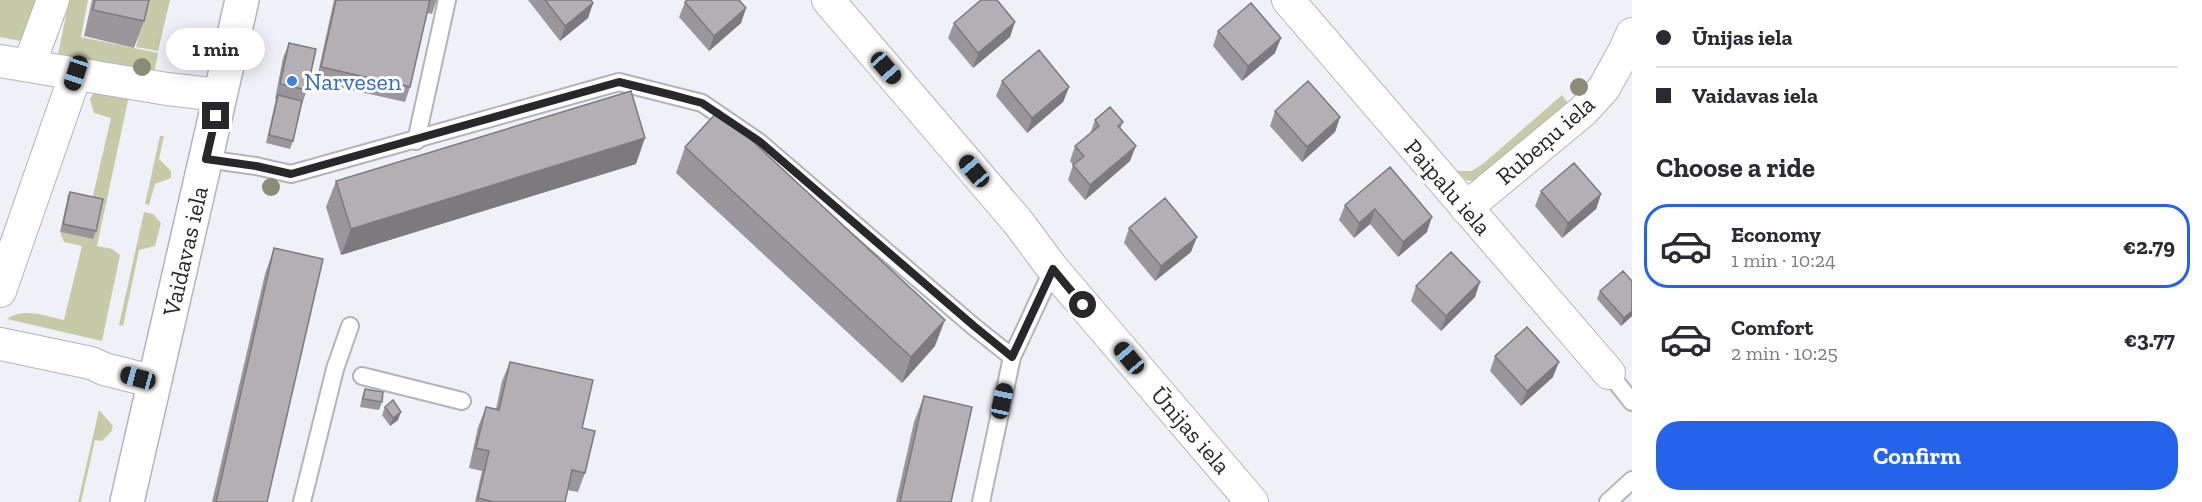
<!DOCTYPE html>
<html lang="en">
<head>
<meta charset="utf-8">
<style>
	body { margin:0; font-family:"Zilla Slab",serif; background:#f2f2f3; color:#2b2b33; height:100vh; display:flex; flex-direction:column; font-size:22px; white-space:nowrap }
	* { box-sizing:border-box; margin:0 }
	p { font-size:20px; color:#7c7c81 }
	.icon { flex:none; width:33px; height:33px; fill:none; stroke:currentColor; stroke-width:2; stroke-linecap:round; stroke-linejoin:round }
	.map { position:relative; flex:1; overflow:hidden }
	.side { display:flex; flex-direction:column; background:#fff; width:570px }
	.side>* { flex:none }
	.top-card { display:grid; align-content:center; height:132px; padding:0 24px; background:#fff }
	.end { position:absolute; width:27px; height:27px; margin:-14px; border:8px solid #28282a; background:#fff; box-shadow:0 0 0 3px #fff }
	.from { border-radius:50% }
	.bubble { position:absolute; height:42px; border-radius:21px; background:#fff; box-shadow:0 3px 15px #0003; font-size:20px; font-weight:800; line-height:42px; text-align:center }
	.car { position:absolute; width:18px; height:36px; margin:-18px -9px; border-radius:8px; box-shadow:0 0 4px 2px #0007; background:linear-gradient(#222 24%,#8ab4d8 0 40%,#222 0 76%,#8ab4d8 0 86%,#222 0) }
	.top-card b { display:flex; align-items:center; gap:21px; height:57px; font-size:22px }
	.top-card b+b { border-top:2px solid #e1e1e2 }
	.top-card i { width:15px; height:15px; background:#2b2b33 }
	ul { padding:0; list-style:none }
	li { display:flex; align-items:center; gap:18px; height:84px; margin:0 12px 9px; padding:0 12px; border:3px solid transparent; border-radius:24px }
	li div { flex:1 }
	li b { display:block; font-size:22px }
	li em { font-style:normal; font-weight:800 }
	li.selected { border-color:#2563eb }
	li>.icon { width:54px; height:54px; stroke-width:1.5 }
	h2 { padding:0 24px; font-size:27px; line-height:72px }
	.primary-button { display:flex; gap:12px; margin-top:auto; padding:12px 24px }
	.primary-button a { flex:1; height:69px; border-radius:24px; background:#2563eb; color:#fff; font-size:24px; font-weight:800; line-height:69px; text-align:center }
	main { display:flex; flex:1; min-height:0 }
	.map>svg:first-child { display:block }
	.green { fill:#c7caa6 }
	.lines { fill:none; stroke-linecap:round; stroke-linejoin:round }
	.service-casing { stroke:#b3b4bb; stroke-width:20 }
	.minor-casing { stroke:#b3b4bb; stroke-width:34 }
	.primary-casing { stroke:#b3b4bb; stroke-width:36 }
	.service { stroke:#fff; stroke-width:16 }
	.minor { stroke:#fff; stroke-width:32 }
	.primary { stroke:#fff; stroke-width:33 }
	.tree { fill:#8a8c76 }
	.wall { fill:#9a969c }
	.shaded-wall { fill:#7d7a7f }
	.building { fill:#b3afb5; stroke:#7d7a7f; stroke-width:1.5 }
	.route { stroke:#28282a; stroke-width:8 }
	.shop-dot { fill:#3f7fe0; stroke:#fff; stroke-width:2 }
	.labels { text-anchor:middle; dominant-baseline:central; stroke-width:6; stroke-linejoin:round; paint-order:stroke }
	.shop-label { font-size:24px; fill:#366cbe; stroke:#fff; text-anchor:start }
	.street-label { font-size:24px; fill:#28282a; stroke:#fff }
</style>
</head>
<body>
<main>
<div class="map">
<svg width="1632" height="502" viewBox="0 0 1632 502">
	<rect width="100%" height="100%" fill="#f0f1f8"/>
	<path class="green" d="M0,0H39L30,43L0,37Z
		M69,0H88L81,37L158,53L154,74L58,55Z
		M147,0H170L158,51L136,47Z
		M95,91H130L97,246L112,249L120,255L102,341L7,319C24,307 45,316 64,320L82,246L64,242L60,232L93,239L67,201V194L92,200L111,118L94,113L90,99Z
		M1562,95L1570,106L1477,182L1466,180L1456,171H1472L1484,163Z
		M160,136H164L159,159L171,171V178L155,184L149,205L145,204Z
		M144,212L153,214L161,223L155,246L139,250L123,326L119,325Z
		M99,410L113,426L111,432L102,441L95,440L81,502H78Z"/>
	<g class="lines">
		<g class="service-casing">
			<path id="service" d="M416,141L447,0
				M206,159L256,166L291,174L619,82L702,103L759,142L973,326L1012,357
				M1609,373L1632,402
				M362,376L462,401
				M302,502L335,369L350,326
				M981,502L1012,357L1053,269
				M1608,502L1632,480"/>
		</g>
		<g class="minor-casing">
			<path id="minor" d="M828,0L1018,222L1053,269L1252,502
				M1288,0L1609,373
				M0,61L167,89L220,95
				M29,65L53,0
				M1466,208L1583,111L1604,88L1625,50L1632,34
				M0,291L76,73
				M0,344L91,363L104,369L155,382"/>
		</g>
		<g class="primary-casing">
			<path id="primary" d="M127,502L242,0"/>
		</g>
		<use href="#service" class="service"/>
		<use href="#minor" class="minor"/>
		<use href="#primary" class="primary"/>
	</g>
	<g class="tree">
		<circle cx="142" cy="67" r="9"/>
		<circle cx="1579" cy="87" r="9"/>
		<circle cx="271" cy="187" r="9"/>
	</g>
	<path class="wall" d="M92,0H149L144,21L134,48L84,36Z
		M334,0H437L432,14L427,13L410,87L405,102L316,82Z
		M528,0H591L593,3L588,18L560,41Z
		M685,2L746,8L741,23L709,51L679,17Z
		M954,23L1010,37L973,68L948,38Z
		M1218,31L1275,53L1242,81L1213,46Z
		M289,43L307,90L302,104L293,141L290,149L266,143L276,99H275L283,58Z
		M1002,81L1069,87L1063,102L1027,133L996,96Z
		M1275,111L1340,117L1335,132L1302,162L1270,126Z
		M1095,120L1123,122L1120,129L1130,161L1085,200L1068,180L1073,165L1070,161L1075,146L1090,134Z
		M685,147L935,346L902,383L676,173Z
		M636,164L341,255L326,207L336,181Z
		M1390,167L1427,232L1398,257L1370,224L1354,238L1339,220L1345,205Z
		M1541,191L1601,194L1596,209L1562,238L1535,206Z
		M70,192L96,231L93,239L60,232L67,201Z
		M1129,228L1191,252L1155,281L1124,243Z
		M274,248L267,502H212L265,274Z
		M1632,281V316L1621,326L1597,299L1600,291Z
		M1416,286L1475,297L1441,331L1411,301Z
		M1495,356L1553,377L1521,406L1490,371Z
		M510,362L582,428L585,473L578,492L567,490L565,502H475L482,471L469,468L478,427L486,407L496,409L502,381Z
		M365,389L382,402L379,410L360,407L362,397Z
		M924,396L951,502H896L914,422Z
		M385,407L398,420L390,426L382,415Z"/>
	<path class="shaded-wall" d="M593,3L588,18L560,41L565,26Z
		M746,8L741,23L709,51L714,36Z
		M1015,22L1010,37L973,68L978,53Z
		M1281,38L1275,53L1242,81L1248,66Z
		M1069,87L1063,102L1027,133L1032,118Z
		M1340,117L1335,132L1302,162L1307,147Z
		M645,138L636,164L341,255L351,229Z
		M1136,146L1130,161L1085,200L1090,185Z
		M1601,194L1596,209L1562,238L1568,223Z
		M1375,209L1370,224L1354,238L1359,223Z
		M1432,217L1427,232L1398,257L1403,242Z
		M1197,237L1191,252L1155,281L1161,266Z
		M1480,282L1475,297L1441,331L1446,316Z
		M1632,311V316L1621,326L1624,318Z
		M945,320L935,346L902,383L911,357Z
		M1559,362L1553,377L1521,406L1527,391Z
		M401,412L398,420L390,426L393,418Z"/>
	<path class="building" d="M95,0H149L144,21L93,10Z
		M336,0H430L410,87L321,67Z
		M545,0H591L593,3L565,26Z
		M687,0H739L746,8L714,36L685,2Z
		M981,0H997L1015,22L978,53L954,23Z
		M1251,3L1281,38L1248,66L1218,31Z
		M289,43L316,49L307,90L280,84Z
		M1039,50L1069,87L1032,118L1002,81Z
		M1308,81L1340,117L1307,147L1275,111Z
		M631,91L645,138L351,229L336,181Z
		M278,95L302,101L293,141L269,135Z
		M1110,107L1123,122L1118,126L1136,146L1090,185L1073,165L1084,156L1075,146L1099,126L1095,120Z
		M719,110L945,320L911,357L685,147Z
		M1574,163L1601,194L1568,223L1541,191Z
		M1390,167L1432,217L1403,242L1375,209L1359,223L1345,205Z
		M70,192L103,199L96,231L63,224Z
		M1165,198L1197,237L1161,266L1129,228Z
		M274,248L323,259L267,502H216Z
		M1451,252L1480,282L1446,316L1416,286Z
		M1623,271L1632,281V311L1624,318L1600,291Z
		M1527,327L1559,362L1527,391L1495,356Z
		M510,362L593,380L582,428L595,431L585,473L572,470L565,502H494L478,498L489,451L476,448L486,407L499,410Z
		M365,389L383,392L382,402L363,399Z
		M924,396L972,407L951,502H900Z
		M393,400L401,412L393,418L385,407Z"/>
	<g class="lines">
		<path class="route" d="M216,116L206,159L256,166L291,174L619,82L672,95L702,103L759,141L974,326L1012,357L1053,269L1083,305"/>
	</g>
	<circle class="shop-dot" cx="292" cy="81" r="6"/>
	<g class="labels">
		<g class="shop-label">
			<text x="304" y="81">Narvesen</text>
		</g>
		<g class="street-label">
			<text transform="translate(1545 140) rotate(-41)">Rubeņu iela</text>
			<text transform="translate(1448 187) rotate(49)">Paipalu iela</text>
			<text transform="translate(185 251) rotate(-77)">Vaidavas iela</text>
			<text transform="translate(1191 430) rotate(49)">Ūnijas iela</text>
		</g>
	</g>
</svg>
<i class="end from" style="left:1083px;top:305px"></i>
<i class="end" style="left:216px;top:116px"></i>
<div class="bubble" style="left:166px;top:28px;width:99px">1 min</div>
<i class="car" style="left:886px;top:68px;rotate:139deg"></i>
<i class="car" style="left:76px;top:73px;rotate:198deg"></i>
<i class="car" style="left:974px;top:171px;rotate:320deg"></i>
<i class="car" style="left:1129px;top:358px;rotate:320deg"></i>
<i class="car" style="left:138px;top:378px;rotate:285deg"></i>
<i class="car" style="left:1002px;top:401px;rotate:12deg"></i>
</div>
<section class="side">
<div class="top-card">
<b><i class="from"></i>Ūnijas iela</b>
<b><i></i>Vaidavas iela</b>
</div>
<h2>Choose a ride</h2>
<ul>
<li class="selected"><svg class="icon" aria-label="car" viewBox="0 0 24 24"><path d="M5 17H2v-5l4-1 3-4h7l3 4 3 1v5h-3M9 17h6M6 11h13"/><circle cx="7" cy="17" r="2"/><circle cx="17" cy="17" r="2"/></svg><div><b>Economy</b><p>1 min · 10:24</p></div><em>€2.79</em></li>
<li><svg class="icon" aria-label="car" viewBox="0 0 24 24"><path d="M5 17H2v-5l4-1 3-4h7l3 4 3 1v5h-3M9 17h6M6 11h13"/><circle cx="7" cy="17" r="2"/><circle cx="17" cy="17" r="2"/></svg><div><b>Comfort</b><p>2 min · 10:25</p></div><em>€3.77</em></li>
</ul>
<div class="primary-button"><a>Confirm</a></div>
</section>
</main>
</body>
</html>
